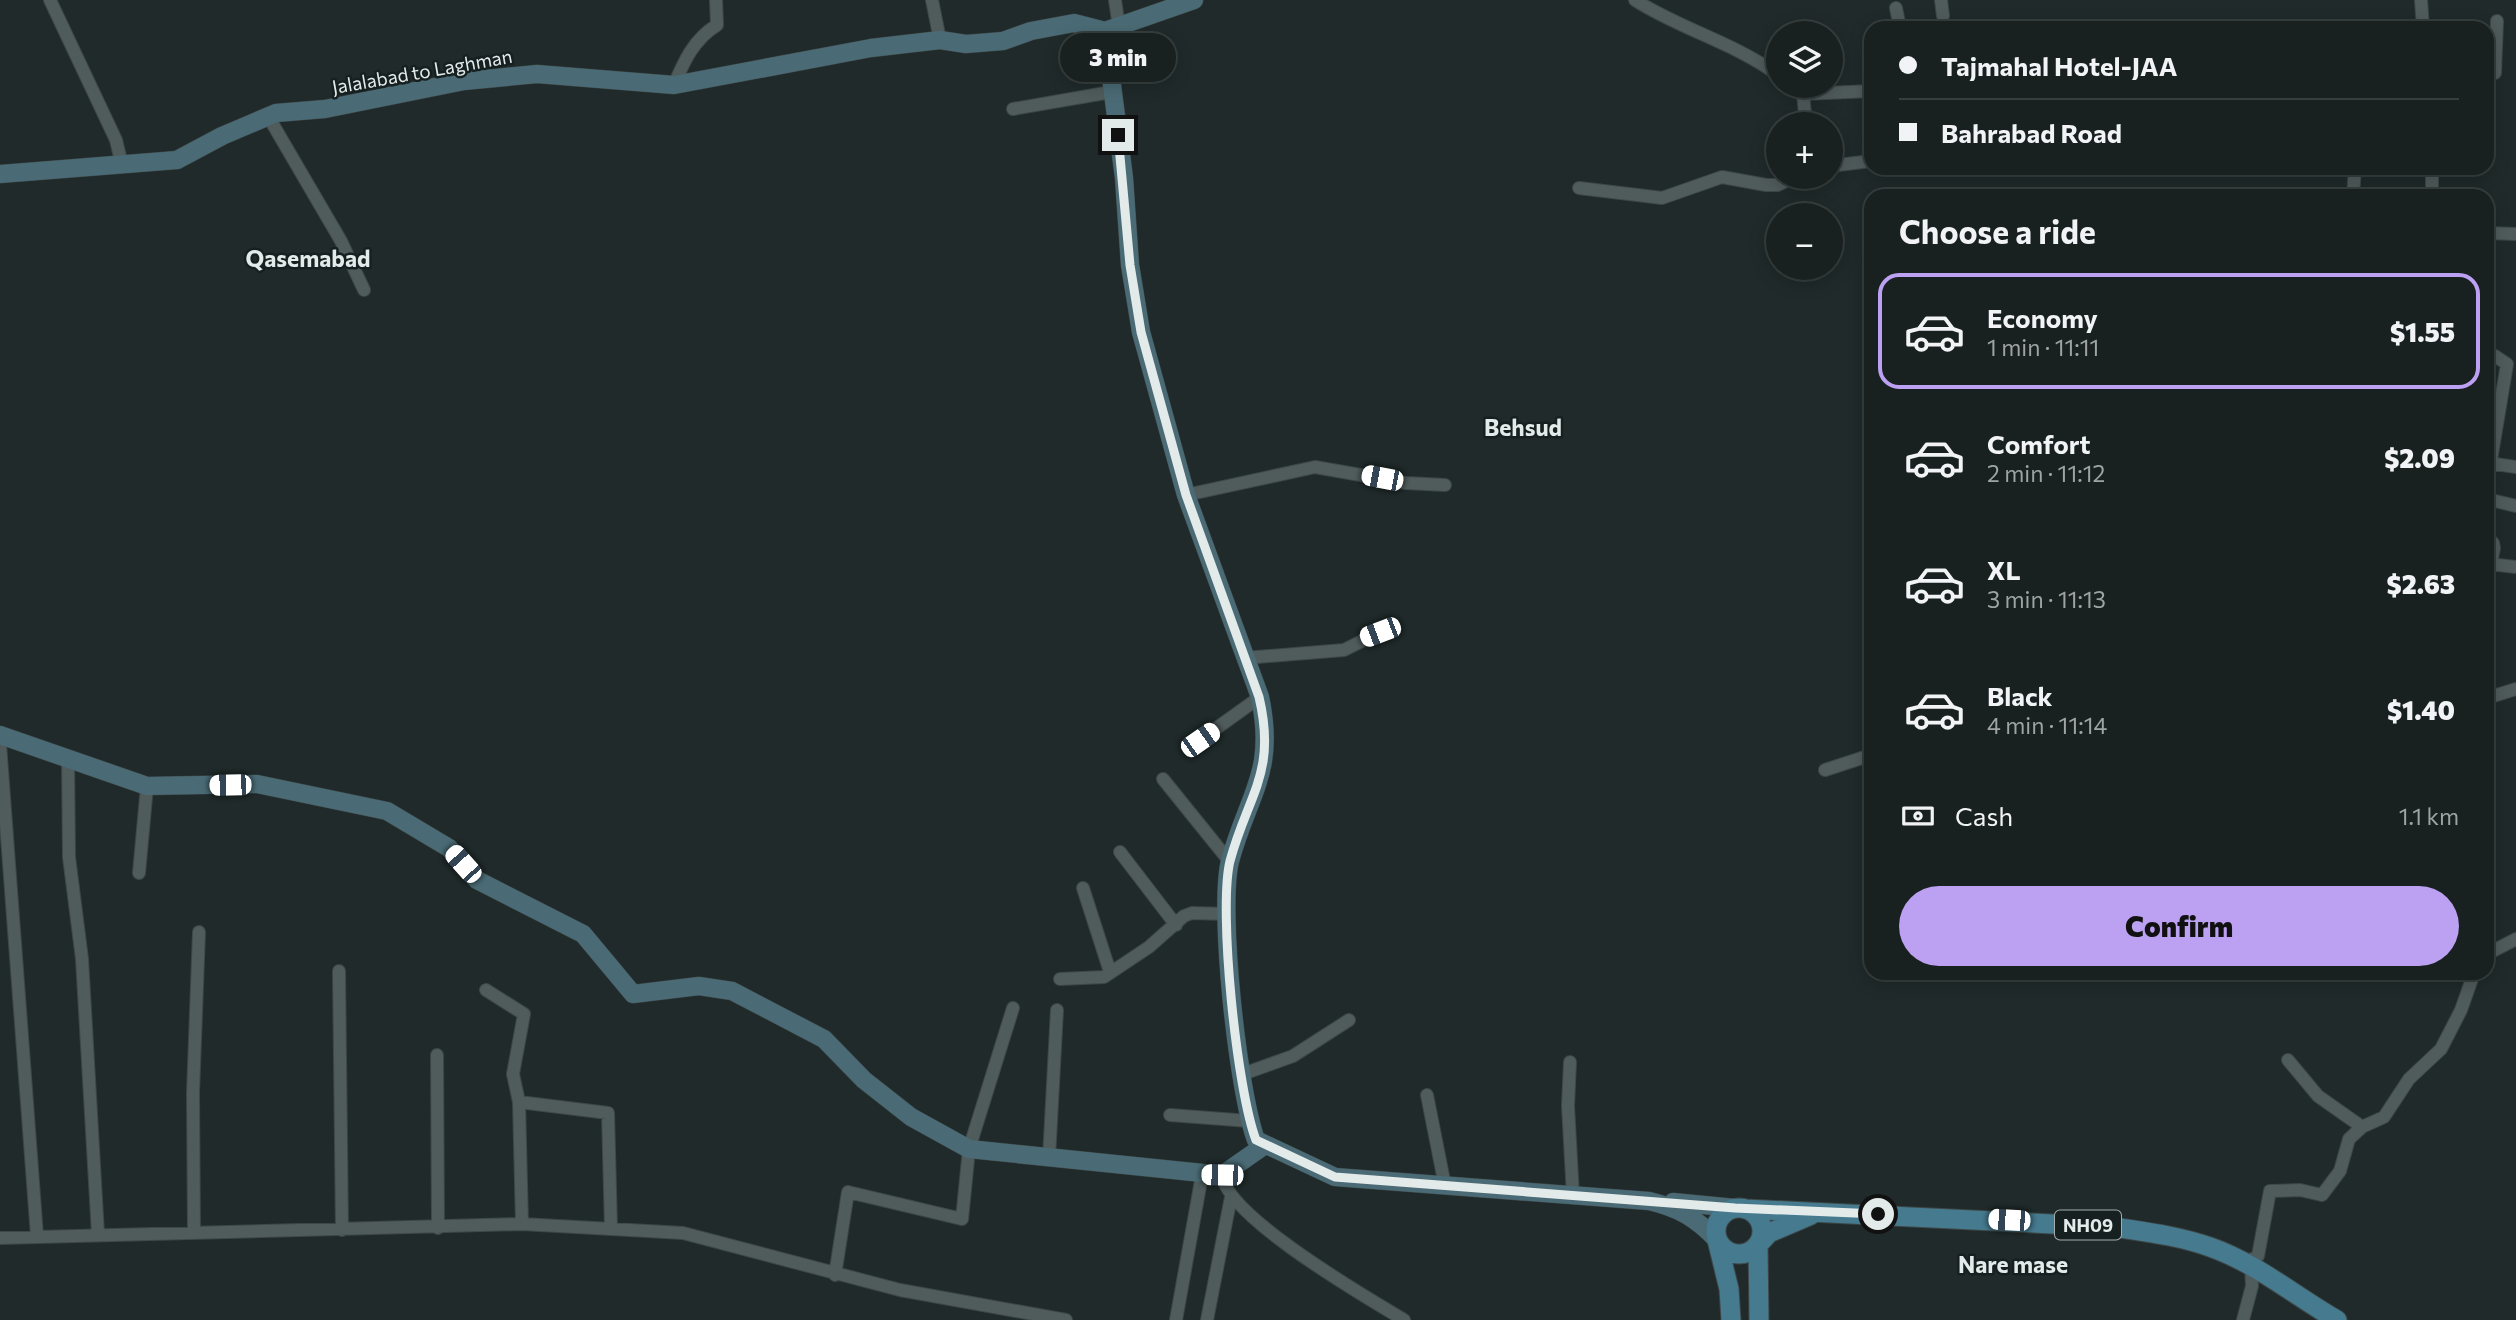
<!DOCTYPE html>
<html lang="en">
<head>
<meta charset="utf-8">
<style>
	body { margin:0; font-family:Commissioner,sans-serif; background:#252d2d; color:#f1f3f6; height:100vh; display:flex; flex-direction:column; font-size:26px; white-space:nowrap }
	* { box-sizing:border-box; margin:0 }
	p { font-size:23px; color:#9fa3a5 }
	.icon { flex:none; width:38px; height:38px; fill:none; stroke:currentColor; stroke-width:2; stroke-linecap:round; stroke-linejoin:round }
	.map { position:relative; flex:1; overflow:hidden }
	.panel { position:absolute; left:1864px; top:189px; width:630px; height:791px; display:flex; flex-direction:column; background:#182020; border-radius:21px; box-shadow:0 4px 18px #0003,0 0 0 2px #363e3e }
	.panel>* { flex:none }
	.banner { position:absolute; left:1864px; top:21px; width:630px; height:154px; border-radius:21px; box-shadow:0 4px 18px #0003,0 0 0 2px #363e3e; display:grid; align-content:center; height:154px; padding:0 35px; background:#182020 }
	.fabs { position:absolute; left:1766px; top:21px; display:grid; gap:14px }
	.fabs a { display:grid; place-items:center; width:77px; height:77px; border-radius:50%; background:#182020; box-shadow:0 4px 18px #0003,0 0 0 2px #363e3e; font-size:35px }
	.end { position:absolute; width:32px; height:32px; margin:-16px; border:9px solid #e3eaea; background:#111; box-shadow:0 0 0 4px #111 }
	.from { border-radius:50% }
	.bubble { position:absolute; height:49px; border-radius:24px; background:#182020; box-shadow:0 4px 18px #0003,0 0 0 2px #363e3e; font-size:23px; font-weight:800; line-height:49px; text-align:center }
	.car { position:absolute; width:21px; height:42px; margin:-21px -10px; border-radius:9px; box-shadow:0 0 5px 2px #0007; background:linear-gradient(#fff 24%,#345 0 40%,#fff 0 76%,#345 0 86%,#fff 0) }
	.banner b { display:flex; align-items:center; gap:24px; height:66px; font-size:26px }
	.banner b+b { border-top:2px solid #363e3e }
	.banner i { width:18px; height:18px; background:#f1f3f6 }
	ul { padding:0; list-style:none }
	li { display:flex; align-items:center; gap:21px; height:116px; margin:0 14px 10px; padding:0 21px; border:4px solid transparent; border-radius:21px }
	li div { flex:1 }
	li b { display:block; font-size:26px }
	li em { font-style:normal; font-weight:800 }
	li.selected { border-color:#bca0f2 }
	li>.icon { width:63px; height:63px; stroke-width:1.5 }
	h2 { padding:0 35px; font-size:32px; line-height:84px }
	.pay { display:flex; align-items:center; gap:18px; height:77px; padding:0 35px; font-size:26px }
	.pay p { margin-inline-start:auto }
	.cta { display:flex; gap:14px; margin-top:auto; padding:14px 35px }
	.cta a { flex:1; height:80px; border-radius:42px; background:#bca0f2; color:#111; font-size:28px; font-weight:800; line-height:80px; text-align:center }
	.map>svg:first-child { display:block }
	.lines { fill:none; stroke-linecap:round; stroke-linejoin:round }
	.street-casing { stroke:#3d4747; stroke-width:14 }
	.secondary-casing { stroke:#3d4747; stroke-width:19 }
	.primary-casing { stroke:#3d4747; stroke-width:21 }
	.street { stroke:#505b5b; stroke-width:12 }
	.secondary { stroke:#4a6b75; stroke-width:18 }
	.primary { stroke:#457a8f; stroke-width:19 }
	.route { stroke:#e3eaea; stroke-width:9 }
	.labels { text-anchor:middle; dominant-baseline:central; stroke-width:5; stroke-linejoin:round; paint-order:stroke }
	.shield { fill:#162021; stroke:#a6adae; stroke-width:2 }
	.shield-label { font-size:18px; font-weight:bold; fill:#e3eaea }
	.street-label { font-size:19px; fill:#e3eaea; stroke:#162021 }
	.quarter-label { font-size:23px; font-weight:bold; fill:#e3eaea; stroke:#162021 }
</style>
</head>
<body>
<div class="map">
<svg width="2516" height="1320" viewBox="0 0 2516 1320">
	<rect width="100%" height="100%" fill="#202a2a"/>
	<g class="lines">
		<g class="street-casing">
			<path id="street" d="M50,0L116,140L122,165
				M932,0L940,40
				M1115,0L1119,27
				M1635,0C1680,29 1735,43 1778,75
				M1941,0L1943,16
				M2421,0L2423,28
				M1896,8L1900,28
				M2487,72L2495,73L2497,21
				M674,85C684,61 694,39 717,25L716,0
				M1792,86L1803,94L1806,124
				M1803,94L1871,91
				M1013,109L1111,92
				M268,116L341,241L364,290
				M1830,166L1871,161
				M2432,168V196
				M1579,188L1662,198L1722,177L1766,185H1778L1794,177
				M2353,196L2355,168
				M2487,233L2516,234
				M2487,357L2495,356L2507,364L2487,484
				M2489,463L2516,467
				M1186,495L1315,467L1406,483L1445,485
				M2487,499L2516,506
				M2487,538L2493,543L2494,548L2487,582
				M2490,564L2516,567
				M1245,658L1344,650L1380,632
				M2487,698L2516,689
				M1200,740L1260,697
				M0,744L37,1236
				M68,759L69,857L82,959L98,1234
				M1825,770L1871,755
				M1163,779L1230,862
				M1120,852L1176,925
				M139,873L147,786
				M1083,888L1110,972
				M2487,954L2516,939
				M339,971L342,1230
				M1060,979L1104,977L1149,947L1184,916L1192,913L1227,914
				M486,990L524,1014L513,1074L519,1102L522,1224
				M437,1055L438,1228
				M2288,1060L2318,1096L2362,1127
				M1570,1062L1568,1106L1573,1196
				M1243,1074L1293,1056L1349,1020
				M1427,1095L1445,1186
				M519,1102L608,1113L611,1229
				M1170,1115L1249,1121
				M1049,1158L1057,1010
				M1222,1175C1227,1217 1366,1297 1404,1320
				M194,1232L193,1093L199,932
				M0,1238L522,1224L683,1233L900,1290L1066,1320
				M2245,1263L2258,1256L2270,1191L2300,1190L2322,1195L2340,1171L2349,1139L2362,1127L2384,1117L2409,1079L2441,1049L2461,1010L2474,973
				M835,1275L848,1192L962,1219L969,1149L1013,1008
				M1176,1320L1202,1175
				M1207,1320L1231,1197
				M2243,1320L2252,1286L2251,1266"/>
		</g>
		<g class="secondary-casing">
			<path id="secondary" d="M1105,31L1124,178L1130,265L1141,332L1186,495L1260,697C1276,773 1248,794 1230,861C1218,910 1238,1091 1256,1140L1335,1177L1649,1201C1679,1208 1696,1218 1717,1240
				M1105,31L1194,0
				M0,174L177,160L222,136L276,113L325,109L464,81L537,74L674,85L871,48L940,40L966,44L1003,41L1031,31L1074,23L1105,31
				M0,735L147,786L257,784L387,811L449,848L477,880L583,934L633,994L699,986L732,991L824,1039L864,1080L911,1117L969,1149L1222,1175L1265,1145
				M1673,1202L1735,1208"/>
		</g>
		<g class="primary-casing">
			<path id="primary" d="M1716 1231a23 23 0 1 1 46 0a23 23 0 1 1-46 0Z
				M1745,1209L2114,1227C2146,1232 2179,1236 2210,1247C2256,1263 2295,1296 2337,1320
				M1717,1240L1729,1289L1731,1320
				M1759,1320L1758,1245L1769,1233L1811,1215"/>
		</g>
		<use href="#street" class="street"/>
		<use href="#secondary" class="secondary"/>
		<use href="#primary" class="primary"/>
	</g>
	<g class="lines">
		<path class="route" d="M1118,135L1130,265L1141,332L1186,495L1259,697C1277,773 1248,794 1230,861C1218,910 1237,1091 1256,1140L1335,1177L1735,1208L1878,1214"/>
	</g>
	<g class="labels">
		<rect class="shield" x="2055" y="1210.5" width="66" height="29" rx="5"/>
		<g class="shield-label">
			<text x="2088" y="1225">NH09</text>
		</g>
		<g class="street-label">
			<text transform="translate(422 71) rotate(-10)">Jalalabad to Laghman</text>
		</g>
		<g class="quarter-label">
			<text x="308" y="258">Qasemabad</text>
			<text x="1523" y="427">Behsud</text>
			<text x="2013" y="1264">Nare mase</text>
		</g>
	</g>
</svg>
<div class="fabs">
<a><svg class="icon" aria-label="layers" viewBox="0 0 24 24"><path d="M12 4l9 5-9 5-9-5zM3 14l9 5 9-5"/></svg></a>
<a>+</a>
<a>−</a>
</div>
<i class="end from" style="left:1878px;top:1214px"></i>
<i class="end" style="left:1118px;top:135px"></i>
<div class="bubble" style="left:1060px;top:33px;width:116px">3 min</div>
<i class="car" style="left:1382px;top:478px;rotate:281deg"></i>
<i class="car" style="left:1380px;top:632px;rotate:249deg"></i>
<i class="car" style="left:1200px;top:740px;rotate:55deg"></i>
<i class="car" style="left:230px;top:785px;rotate:269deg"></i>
<i class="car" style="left:463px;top:864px;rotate:318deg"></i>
<i class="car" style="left:1222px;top:1175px;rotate:271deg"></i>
<i class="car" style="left:2009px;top:1220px;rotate:273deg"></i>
<div class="banner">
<b><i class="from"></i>Tajmahal Hotel-JAA</b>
<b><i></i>Bahrabad Road</b>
</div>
<section class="panel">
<h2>Choose a ride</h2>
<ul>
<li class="selected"><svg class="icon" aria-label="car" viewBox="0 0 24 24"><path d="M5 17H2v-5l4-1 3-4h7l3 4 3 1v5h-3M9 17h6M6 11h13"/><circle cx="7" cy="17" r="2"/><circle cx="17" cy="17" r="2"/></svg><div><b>Economy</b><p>1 min · 11:11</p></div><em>$1.55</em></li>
<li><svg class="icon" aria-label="car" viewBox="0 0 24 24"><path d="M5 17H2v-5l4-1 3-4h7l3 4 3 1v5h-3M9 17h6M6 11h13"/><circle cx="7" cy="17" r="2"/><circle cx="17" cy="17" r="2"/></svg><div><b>Comfort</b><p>2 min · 11:12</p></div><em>$2.09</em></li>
<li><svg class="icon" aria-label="car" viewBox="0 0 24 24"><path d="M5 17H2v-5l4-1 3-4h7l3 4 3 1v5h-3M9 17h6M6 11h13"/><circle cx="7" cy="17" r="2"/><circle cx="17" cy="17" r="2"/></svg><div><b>XL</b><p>3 min · 11:13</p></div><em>$2.63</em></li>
<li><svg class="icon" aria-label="car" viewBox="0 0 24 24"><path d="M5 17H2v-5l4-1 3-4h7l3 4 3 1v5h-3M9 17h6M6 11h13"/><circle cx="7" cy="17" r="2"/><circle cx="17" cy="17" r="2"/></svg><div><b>Black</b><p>4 min · 11:14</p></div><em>$1.40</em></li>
</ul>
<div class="pay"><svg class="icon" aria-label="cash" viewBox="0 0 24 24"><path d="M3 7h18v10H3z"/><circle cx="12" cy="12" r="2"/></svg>Cash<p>1.1 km</p></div>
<div class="cta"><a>Confirm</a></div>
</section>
</div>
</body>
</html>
